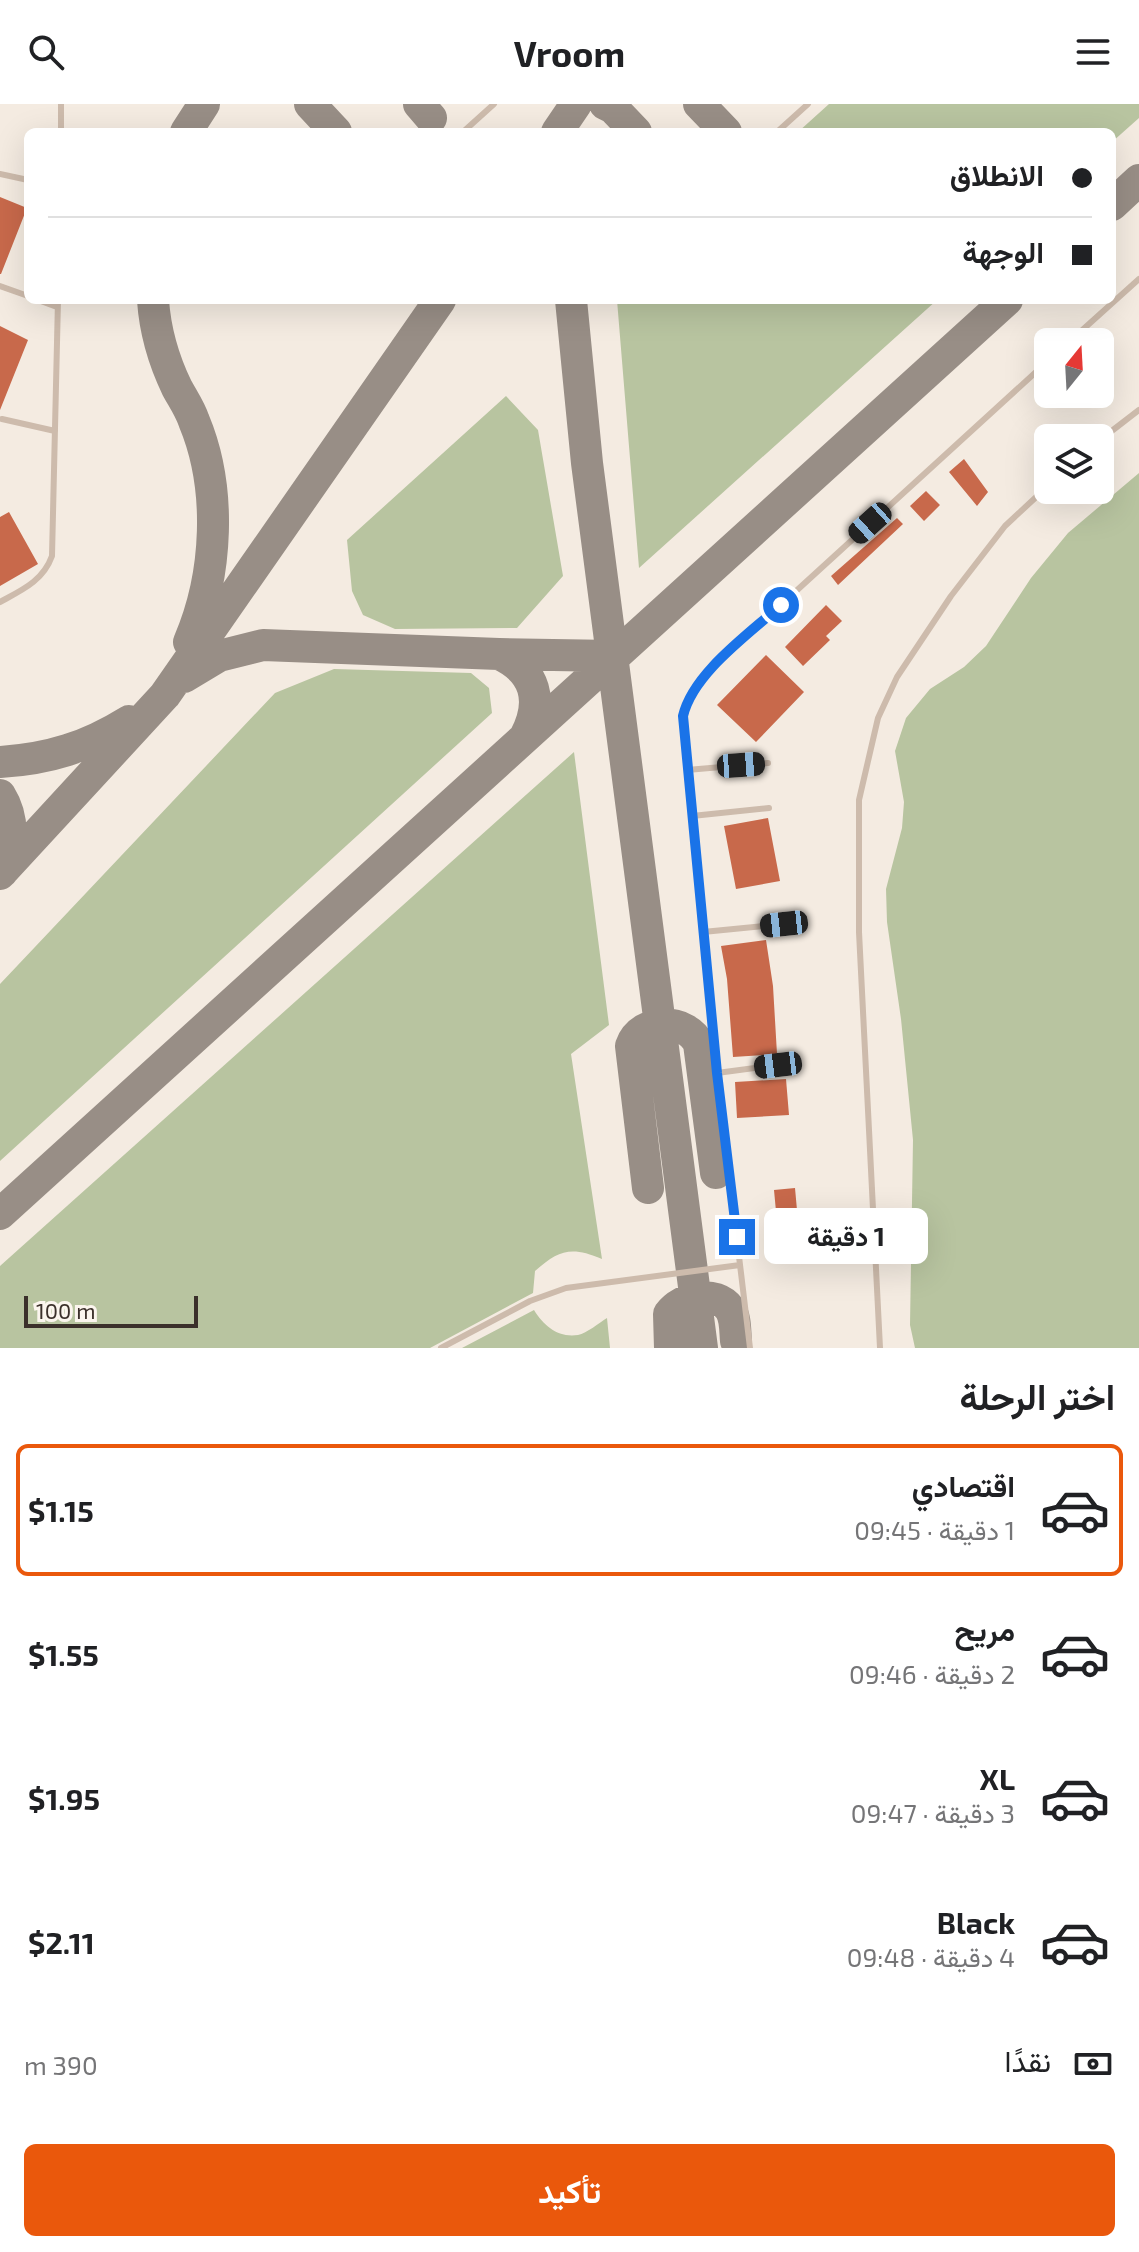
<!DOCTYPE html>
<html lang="ar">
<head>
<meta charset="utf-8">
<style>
	body { margin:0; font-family:"Exo 2",Vazirmatn,sans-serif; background:#f2f2f2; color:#202124; direction:rtl; height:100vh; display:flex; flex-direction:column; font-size:30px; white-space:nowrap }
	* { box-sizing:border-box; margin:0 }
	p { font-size:26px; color:#757577 }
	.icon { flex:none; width:44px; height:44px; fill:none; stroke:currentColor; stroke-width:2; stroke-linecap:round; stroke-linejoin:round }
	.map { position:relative; height:1244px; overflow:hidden; direction:ltr }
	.details { display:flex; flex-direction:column; background:#fff; flex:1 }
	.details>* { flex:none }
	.banner { position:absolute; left:24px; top:24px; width:1092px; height:176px; border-radius:12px; box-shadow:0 8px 32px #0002; direction:rtl; display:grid; align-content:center; height:176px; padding:0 24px; background:#fff }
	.needle { width:52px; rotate:18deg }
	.fabs { position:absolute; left:1034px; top:224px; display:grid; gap:16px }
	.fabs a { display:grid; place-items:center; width:80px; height:80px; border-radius:12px; background:#fff; box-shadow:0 8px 32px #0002; font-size:40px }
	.scale { position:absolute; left:24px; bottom:20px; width:174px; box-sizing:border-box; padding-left:8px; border:4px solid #3b302b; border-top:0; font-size:22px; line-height:28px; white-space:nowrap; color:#3b302b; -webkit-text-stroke:6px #fbf5ee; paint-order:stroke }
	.end { position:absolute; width:36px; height:36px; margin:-18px; border:10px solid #1a73e8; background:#fff; box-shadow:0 0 0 4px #fff }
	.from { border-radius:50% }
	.bubble { position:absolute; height:56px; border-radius:12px; background:#fff; box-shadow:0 8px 32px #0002; font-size:26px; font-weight:700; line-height:56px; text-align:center; direction:rtl }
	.car { position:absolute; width:24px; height:48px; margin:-24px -12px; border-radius:10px; box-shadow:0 0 6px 2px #0007; background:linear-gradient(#222 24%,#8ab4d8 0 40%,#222 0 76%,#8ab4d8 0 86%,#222 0) }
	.banner b { display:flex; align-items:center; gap:28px; height:76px; font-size:30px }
	.banner b+b { border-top:2px solid #e0e0e0 }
	.banner i { width:20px; height:20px; background:#202124 }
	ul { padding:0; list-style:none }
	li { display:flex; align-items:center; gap:24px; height:132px; margin:0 16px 12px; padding:0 8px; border:4px solid transparent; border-radius:12px }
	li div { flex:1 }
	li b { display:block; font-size:30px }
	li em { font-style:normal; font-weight:700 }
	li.current { border-color:#ea580c }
	li>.icon { width:72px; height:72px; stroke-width:1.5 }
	h2 { padding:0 24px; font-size:36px; line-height:96px }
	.pay { display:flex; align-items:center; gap:20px; height:88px; padding:0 24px; font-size:30px }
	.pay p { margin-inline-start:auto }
	.cta { display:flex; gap:16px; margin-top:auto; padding:16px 24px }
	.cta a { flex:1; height:92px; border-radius:12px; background:#ea580c; color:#fff; font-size:32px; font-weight:700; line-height:92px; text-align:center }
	header { display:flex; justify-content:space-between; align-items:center; height:104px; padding:0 24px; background:#fff; font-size:36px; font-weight:700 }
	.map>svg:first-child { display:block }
	.green { fill:#b8c4a0 }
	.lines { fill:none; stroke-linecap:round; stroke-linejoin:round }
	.taxiway { stroke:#988e86; stroke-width:32 }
	.building { fill:#c8694b }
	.lane { stroke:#cdbbac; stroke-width:6 }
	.route { stroke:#1a73e8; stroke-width:10 }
</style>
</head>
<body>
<header><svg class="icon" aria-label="menu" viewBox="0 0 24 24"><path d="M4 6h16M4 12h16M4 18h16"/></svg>Vroom<svg class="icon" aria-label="search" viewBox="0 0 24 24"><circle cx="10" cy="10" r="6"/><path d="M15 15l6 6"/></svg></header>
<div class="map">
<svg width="1139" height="1244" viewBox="0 0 1139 1244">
	<rect width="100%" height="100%" fill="#f4ebe1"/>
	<path class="green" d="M829,0H1139V14L1112,38V28H798Z
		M617,196H937L639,464Z
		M506,292L538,326L563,472L517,524L395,525L363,511L352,487L347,436Z
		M1139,369V1244H915L910,1221L913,1036L901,915L887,818L886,785L902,724L904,698L895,647L906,614L930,585L964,563L986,542L1031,474L1068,429Z
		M334,565L471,569L489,584L492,609L0,1057V880L275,589Z
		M574,648L609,921L571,950L602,1155C571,1142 559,1146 535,1167L533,1189L430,1244H0V1162Z
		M534,1206C544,1222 558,1234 578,1231C587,1229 599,1219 607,1214L610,1244H462Z"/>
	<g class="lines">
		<path class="taxiway" d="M310,0L336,28
			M419,0L431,14
			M605,0L613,4L636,28
			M699,0L726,28
			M186,28L204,0
			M557,28L576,0
			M1112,101L1139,76
			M153,196C155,226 164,257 177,284C183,295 190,305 194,317C222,384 218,471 189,538
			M571,196L587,359L702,1244
			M499,550C536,567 544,597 525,633
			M184,573L219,552L263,541L499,550L613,552
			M0,658C49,655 87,643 129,617
			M0,691C15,715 12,743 2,768
			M0,770L165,591L440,196
			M648,1084L631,942C641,913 687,914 699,940L716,1069
			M0,1110L1007,196
			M670,1244L669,1210C681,1193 716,1185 730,1205C736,1214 735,1227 736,1237"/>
	</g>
	<path class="building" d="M0,93L27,104L1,170H0Z
		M0,222L28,236L0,306Z
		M964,355L988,388L977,402L949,368Z
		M926,387L940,401L924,417L910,402Z
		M9,408L38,460L0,482V413Z
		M897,414L903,420L838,481L831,472Z
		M826,501L842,517L826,532L830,536L803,562L785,543Z
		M766,551L804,588L756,638L717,601Z
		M768,714L780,777L736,785L724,722Z
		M766,836L773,882L777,950L733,953L727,875L721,842Z
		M786,975L789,1011L737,1014L735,978Z
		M795,1084L801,1150H780L774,1086Z"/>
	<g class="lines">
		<path class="lane" d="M61,28V0
			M463,28L494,0
			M777,28L808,0
			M0,70L28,76
			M0,182L28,192
			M38,196L57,203
			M1069,238L1139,175
			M2,315L55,327
			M1100,336L1139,306
			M0,498C22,486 43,477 52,452L58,196
			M687,666L768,659
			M692,712L769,704
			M703,828L784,820
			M717,969L778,961
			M441,1244L530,1197L566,1184L740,1161
			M750,1244L717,969L683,621C683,596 699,580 714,562L1048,257
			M880,1244L859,828V696L878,614L897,573L951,492L1005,422L1048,382"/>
	</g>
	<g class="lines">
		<path class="route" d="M737,1133L717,969L683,612C693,569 749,530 781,501"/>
	</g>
</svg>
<div class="fabs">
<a><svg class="needle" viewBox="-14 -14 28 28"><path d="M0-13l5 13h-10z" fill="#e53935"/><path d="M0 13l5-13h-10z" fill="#757577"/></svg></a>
<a><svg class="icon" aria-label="layers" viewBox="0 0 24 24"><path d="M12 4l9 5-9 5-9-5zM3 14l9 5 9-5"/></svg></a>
</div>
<div class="scale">100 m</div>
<i class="end from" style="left:781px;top:501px"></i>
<i class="end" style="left:737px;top:1133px"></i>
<div class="bubble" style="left:764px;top:1104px;width:164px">1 دقيقة</div>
<i class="car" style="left:870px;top:419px;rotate:228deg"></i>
<i class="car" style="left:741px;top:661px;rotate:86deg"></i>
<i class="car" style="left:784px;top:820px;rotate:264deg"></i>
<i class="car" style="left:778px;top:961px;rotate:263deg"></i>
<div class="banner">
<b><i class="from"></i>الانطلاق</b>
<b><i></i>الوجهة</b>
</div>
</div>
<section class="details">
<h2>اختر الرحلة</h2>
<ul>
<li class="current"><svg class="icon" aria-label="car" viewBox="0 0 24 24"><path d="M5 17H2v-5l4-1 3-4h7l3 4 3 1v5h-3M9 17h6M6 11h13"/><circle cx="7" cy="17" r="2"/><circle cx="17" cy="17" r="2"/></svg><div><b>اقتصادي</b><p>1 دقيقة · 09:45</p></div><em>$1.15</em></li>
<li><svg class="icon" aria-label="car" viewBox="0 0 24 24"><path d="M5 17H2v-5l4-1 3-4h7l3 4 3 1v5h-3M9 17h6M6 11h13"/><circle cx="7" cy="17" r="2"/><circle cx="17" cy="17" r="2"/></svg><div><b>مريح</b><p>2 دقيقة · 09:46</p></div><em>$1.55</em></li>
<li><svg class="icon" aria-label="car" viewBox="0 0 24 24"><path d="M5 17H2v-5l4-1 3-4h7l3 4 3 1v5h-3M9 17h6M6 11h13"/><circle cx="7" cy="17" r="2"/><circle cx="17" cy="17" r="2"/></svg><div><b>XL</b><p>3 دقيقة · 09:47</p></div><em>$1.95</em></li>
<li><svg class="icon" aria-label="car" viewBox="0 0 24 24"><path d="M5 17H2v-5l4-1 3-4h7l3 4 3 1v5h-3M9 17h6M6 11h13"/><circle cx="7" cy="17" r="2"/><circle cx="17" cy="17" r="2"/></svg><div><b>Black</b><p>4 دقيقة · 09:48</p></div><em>$2.11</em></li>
</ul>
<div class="pay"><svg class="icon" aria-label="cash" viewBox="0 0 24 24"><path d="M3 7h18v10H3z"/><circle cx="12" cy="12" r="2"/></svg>نقدًا<p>390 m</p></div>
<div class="cta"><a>تأكيد</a></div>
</section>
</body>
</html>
